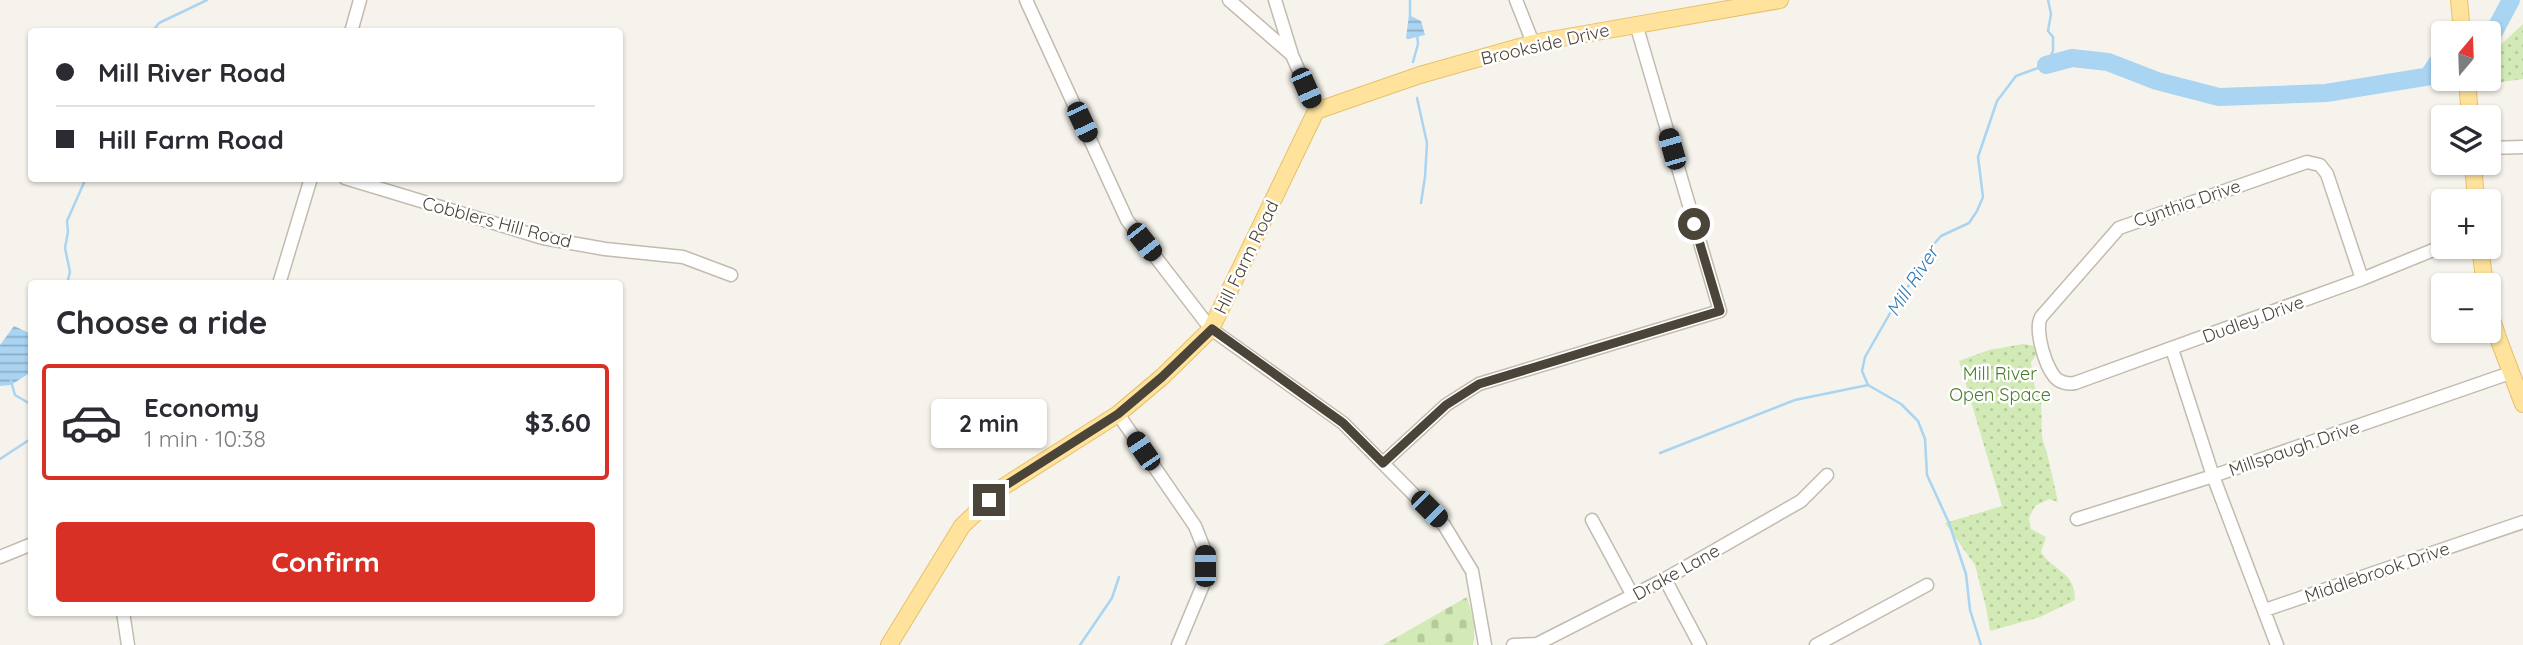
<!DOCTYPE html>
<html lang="en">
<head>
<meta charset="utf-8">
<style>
	body { margin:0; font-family:Quicksand,sans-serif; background:#f2f2f3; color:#2b2b33; height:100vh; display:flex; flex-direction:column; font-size:26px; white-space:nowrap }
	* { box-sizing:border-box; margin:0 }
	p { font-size:23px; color:#7c7c81 }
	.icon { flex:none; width:38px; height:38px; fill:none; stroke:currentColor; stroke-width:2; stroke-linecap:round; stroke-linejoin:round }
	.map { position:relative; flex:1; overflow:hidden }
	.details { position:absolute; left:28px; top:280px; width:595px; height:336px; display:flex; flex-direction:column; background:#fff; border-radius:7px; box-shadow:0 2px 5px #0004 }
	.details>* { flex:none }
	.top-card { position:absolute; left:28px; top:28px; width:595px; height:154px; border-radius:7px; box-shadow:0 2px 5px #0004; display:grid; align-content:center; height:154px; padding:0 28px; background:#fff }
	.needle { width:46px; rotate:19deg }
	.buttons { position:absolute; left:2431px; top:21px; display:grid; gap:14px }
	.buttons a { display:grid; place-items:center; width:70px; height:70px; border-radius:7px; background:#fff; box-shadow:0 2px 5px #0004; font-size:35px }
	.end { position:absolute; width:32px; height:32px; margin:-16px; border:9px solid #4b4439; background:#fff; box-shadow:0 0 0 4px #fff }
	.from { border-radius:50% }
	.bubble { position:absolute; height:49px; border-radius:7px; background:#fff; box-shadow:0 2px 5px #0004; font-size:23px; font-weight:700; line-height:49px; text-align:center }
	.car { position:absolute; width:21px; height:42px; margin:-21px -10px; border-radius:9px; box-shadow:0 0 5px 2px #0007; background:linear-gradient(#222 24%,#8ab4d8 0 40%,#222 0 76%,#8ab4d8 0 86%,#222 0) }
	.top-card b { display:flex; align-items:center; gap:24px; height:66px; font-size:26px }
	.top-card b+b { border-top:2px solid #e1e1e2 }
	.top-card i { width:18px; height:18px; background:#2b2b33 }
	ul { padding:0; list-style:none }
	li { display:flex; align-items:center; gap:21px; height:116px; margin:0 14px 10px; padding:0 14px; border:4px solid transparent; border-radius:7px }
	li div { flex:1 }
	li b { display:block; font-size:26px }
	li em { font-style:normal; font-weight:700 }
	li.current { border-color:#d93025 }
	li>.icon { width:63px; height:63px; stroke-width:1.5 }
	h2 { padding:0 28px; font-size:32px; line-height:84px }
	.cta { display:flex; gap:14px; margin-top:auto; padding:14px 28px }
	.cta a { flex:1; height:80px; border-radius:7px; background:#d93025; color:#fff; font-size:28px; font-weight:700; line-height:80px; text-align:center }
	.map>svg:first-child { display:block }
	.green { fill:url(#green-dots) }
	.cemetery { fill:url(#cemetery-stones) }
	.water { fill:url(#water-rules) }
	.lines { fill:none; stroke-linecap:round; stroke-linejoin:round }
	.stream { stroke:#a9d4f2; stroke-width:2.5 }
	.river { stroke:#a9d4f2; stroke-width:18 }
	.minor-casing { stroke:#c2bbae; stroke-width:15 }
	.major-casing { stroke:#e6c16a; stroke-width:18 }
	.minor { stroke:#fff; stroke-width:12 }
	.major { stroke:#ffe39c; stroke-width:16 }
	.route { stroke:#4b4439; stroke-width:9 }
	.labels { text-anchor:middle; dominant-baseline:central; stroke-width:5; stroke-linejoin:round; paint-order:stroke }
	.street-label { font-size:18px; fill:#4b4439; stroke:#fff }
	.park-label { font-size:18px; fill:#4a7f2a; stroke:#fff }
	.water-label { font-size:19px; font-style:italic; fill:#2e7ab2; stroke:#fff }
</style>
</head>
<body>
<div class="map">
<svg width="2523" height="645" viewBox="0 0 2523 645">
	<defs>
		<pattern id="green-dots" width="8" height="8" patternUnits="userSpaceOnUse" patternTransform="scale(1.75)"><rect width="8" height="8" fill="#d2eab5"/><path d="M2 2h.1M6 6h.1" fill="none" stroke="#b6ca9c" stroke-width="1.8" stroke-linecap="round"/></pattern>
		<pattern id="cemetery-stones" width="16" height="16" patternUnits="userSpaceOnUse" patternTransform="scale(1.75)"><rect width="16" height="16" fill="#d2eab5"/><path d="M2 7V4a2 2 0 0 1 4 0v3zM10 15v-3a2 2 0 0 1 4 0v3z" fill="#b6ca9c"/></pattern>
		<pattern id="water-rules" width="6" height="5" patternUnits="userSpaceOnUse" patternTransform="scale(1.75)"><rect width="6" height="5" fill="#a9d4f2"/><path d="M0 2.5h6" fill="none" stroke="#8caec5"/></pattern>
	</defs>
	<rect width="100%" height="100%" fill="#f6f3ec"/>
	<path class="green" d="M2523,24V79L2481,85L2480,79H2488L2489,56Z
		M2023,344L2042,347L2031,362L2034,384L2041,400L2042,437L2048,457L2058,502L2049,499L2035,506L2029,518L2031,529L2046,537L2041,552C2055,573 2075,571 2075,600L2040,617L1990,631L1986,607L1975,565L1945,523L2002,506L1959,361L1989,350Z"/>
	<path class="cemetery" d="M1467,597L1475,626L1473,645H1383Z"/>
	<path class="water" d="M1409,15L1421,21L1425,35L1408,39L1406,38Z
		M14,326L27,332H31V372L11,385L0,386V345Z"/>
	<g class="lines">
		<path class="stream" d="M1410,0V18
			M152,32L159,23L207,0
			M1413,62L1418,44L1417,33
			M1417,98L1427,143L1425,177L1421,203
			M67,284L70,272L65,248L68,232L67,221L86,178
			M11,381L15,395L32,405
			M1660,453L1795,400L1868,385
			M0,459L32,438
			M1080,645L1112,598L1119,577
			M1981,645L1970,610L1966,574L1949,523L1927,475L1925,439L1918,421L1901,404L1868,385L1862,371L1865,357L1897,301L1919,272L1928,251L1941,236L1969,223L1977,211L1983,197L1978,157L1997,101L2016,76L2046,65L2053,51V37L2048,31L2051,14L2048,0"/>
		<path class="river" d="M2474,33L2495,29
			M2488,43L2511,0
			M2046,65L2072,58L2108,62L2157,81L2219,97L2326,93L2443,74
			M2429,75L2443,54"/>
		<g class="minor-casing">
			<path id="minor" d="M1026,0L1127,220L1211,329L1343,423L1444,525L1472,571L1485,645
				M1229,0L1291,54
				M1275,0L1292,55L1316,111
				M1516,0L1533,43
				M351,32L360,0
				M2488,148L2523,147
				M345,178L543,238L605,249L683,257L731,275
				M2362,279L2327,174L2320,165L2307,162L2119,228L2041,317C2034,330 2046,371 2058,380C2063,383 2069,384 2075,383L2362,279L2443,246
				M279,284L311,178
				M2172,349L2213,476L2277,645
				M1118,414L1195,526L1205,551V580L1178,645
				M1383,463L1446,405L1479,384L1720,311L1636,24
				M2077,519L2213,476L2510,373
				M1592,520L1633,596
				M0,557L32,544
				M1665,579L1700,645
				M2265,610L2523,522
				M123,612L128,645
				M1513,645L1537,644L1665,579L1801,501L1827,475
				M1816,645L1927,585"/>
		</g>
		<g class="major-casing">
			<path id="major" d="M2459,0L2462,33
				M2467,79L2470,117
				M2473,163L2476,201
				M2480,247L2485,285
				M2488,307L2498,338L2523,404
				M889,645L962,526L1003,487L1118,414L1162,377L1211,329L1316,111L1420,75L1533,43L1780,0"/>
		</g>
		<use href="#minor" class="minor"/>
		<use href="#major" class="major"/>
	</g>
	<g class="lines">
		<path class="route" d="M989,500L1003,487L1118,414L1162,377L1212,329L1343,423L1383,463L1446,405L1479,384L1720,311L1694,224"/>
	</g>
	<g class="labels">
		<g class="street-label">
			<text transform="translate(1545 44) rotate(-13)">Brookside Drive</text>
			<text transform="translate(2187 203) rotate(-19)">Cynthia Drive</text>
			<text transform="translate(497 222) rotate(15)">Cobblers Hill Road</text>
			<text transform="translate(1246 257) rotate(-64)">Hill Farm Road</text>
			<text transform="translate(2253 319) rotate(-20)">Dudley Drive</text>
			<text transform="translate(2294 448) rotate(-19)">Millspaugh Drive</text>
			<text transform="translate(1676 572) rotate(-29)">Drake Lane</text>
			<text transform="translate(2377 572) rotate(-19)">Middlebrook Drive</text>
		</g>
		<g class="park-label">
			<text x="2000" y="373">Mill River<tspan x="2000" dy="21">Open Space</tspan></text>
		</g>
		<g class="water-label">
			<text transform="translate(1912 281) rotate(-57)">Mill River</text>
		</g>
	</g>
</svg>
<div class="buttons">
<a><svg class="needle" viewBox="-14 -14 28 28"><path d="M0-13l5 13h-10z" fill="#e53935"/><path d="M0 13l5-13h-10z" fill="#7c7c81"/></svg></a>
<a><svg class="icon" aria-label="layers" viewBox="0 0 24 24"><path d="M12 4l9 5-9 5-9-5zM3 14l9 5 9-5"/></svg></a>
<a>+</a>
<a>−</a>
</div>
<i class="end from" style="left:1694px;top:224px"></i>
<i class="end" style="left:989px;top:500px"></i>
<div class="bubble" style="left:931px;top:399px;width:116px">2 min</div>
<i class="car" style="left:1306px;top:88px;rotate:156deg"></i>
<i class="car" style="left:1082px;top:122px;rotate:155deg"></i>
<i class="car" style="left:1672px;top:149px;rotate:344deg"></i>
<i class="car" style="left:1144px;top:242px;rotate:142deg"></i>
<i class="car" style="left:1143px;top:451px;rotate:326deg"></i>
<i class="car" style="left:1429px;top:509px;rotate:135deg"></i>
<i class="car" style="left:1205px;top:566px;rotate:0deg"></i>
<div class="top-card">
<b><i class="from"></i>Mill River Road</b>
<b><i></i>Hill Farm Road</b>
</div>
<section class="details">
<h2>Choose a ride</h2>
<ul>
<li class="current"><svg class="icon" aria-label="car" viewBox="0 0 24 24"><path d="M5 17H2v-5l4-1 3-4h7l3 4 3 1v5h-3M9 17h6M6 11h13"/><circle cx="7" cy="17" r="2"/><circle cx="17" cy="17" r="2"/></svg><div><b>Economy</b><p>1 min · 10:38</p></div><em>$3.60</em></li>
</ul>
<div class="cta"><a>Confirm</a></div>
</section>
</div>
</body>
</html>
